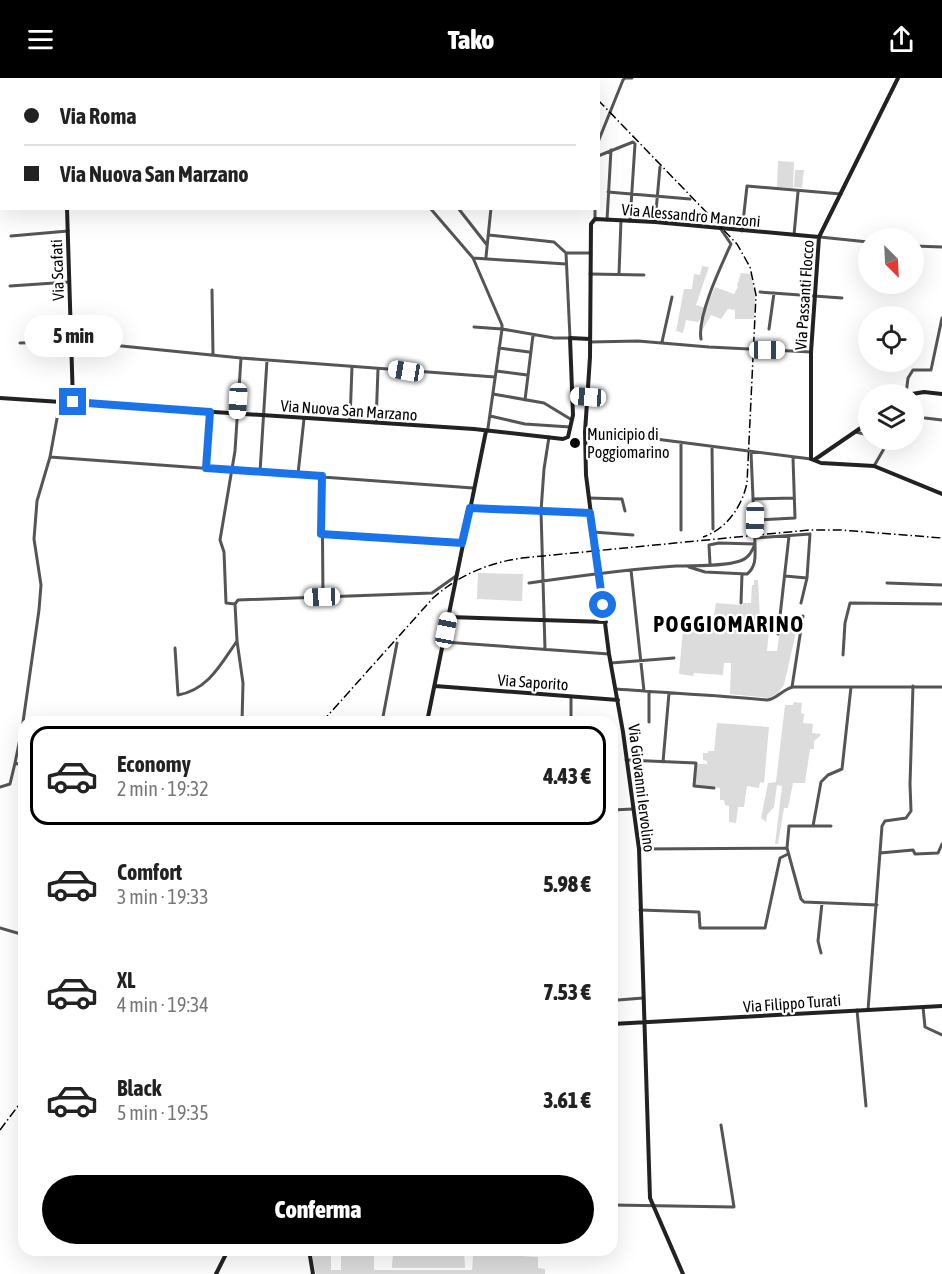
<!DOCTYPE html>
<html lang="it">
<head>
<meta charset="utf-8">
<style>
	body { margin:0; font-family:"Asap Condensed",sans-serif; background:#f6f6f6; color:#222; height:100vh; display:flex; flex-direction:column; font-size:22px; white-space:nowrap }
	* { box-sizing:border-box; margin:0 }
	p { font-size:20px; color:#767676 }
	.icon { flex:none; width:33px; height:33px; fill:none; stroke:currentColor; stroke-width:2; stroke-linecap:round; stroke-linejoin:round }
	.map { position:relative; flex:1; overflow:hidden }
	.panel { position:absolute; left:18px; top:638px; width:600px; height:540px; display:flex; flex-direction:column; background:#fff; border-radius:18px; box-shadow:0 6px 24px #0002 }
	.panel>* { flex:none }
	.hud { position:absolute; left:0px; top:0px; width:600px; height:132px; box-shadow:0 6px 24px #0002; display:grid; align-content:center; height:132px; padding:0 24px; background:#fff }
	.needle { width:39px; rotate:156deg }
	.tools { position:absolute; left:858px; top:150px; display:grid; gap:12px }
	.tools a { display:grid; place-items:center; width:66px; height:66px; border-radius:50%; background:#fff; box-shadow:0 6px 24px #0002; font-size:30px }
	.end { position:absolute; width:27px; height:27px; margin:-14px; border:8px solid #1a73e8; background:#fff; box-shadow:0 0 0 3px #fff }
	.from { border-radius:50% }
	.bubble { position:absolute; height:42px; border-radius:21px; background:#fff; box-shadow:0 6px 24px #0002; font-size:20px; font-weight:800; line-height:42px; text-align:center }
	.car { position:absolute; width:18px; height:36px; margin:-18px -9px; border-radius:8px; box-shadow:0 0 4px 2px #0007; background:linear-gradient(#fff 24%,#345 0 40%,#fff 0 76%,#345 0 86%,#fff 0) }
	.hud b { display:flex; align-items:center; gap:21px; height:57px; font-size:22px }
	.hud b+b { border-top:2px solid #e0e0e0 }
	.hud i { width:15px; height:15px; background:#222 }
	ul { padding:10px 0 0; list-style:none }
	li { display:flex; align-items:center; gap:18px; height:99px; margin:0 12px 9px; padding:0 12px; border:3px solid transparent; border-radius:18px }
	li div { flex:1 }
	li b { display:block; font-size:22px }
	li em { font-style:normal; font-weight:800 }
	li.on { border-color:#000 }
	li>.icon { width:54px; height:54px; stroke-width:1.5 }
	.action { display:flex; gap:12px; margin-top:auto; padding:12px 24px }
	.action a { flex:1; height:69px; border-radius:36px; background:#000; color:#fff; font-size:24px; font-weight:800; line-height:69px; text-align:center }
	header { display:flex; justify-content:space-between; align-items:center; height:78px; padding:0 24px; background:#000; color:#fff; font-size:27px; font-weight:800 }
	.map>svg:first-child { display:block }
	.green { fill:#dcdcdc }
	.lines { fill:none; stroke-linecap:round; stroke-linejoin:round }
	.street { stroke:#555; stroke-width:3 }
	.secondary { stroke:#222; stroke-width:4 }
	.rail { stroke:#000; stroke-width:1.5; stroke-dasharray:9 3 1.5 3; stroke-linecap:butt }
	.route { stroke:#1a73e8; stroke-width:8 }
	.poi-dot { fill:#000; stroke:#fff; stroke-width:2 }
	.labels { text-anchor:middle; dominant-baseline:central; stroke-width:4.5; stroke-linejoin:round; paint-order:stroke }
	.street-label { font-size:16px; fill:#000; stroke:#fff }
	.poi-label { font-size:16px; fill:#000; stroke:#fff; text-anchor:start }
	.district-label { font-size:22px; font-weight:bold; letter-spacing:1.5px; fill:#000; stroke:#fff }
</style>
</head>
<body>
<header><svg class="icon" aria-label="menu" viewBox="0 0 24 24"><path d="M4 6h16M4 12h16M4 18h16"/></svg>Tako<svg class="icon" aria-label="share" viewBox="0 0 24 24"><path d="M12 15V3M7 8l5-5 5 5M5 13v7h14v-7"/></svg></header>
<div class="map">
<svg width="942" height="1196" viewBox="0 0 942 1196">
	<rect width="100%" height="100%" fill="#fff"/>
	<path class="green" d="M778,83L794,84L793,110L777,109Z
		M795,92H804L802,110L794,109Z
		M702,188L709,189L696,227L706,230L715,209L734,216L738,209L737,207L741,195L751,196L755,218L754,241H735V232L728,231L721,241L711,237L703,251L700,249L703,242L701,240L698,244L686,242L683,255L676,253L684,211H692L694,196L700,197Z
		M478,495L523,496L522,523L477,521Z
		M754,502H758L760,540L770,542L767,573H777L781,543L798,545L784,607L778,615L769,620L730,616L731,585H724L723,597L694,595L693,598L679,596L684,540L713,542L716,525L743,527V525H751L752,507H754Z
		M794,624L802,625L801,635L804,636L803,645L813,646L812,655L821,656L820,658L814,663V671H810L805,705H793L788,730H784L778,766H775L782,708L777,707L774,729L767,737L766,744L761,740L768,705L776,704L785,627H793Z
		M717,645L769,649L764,705L760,704L759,710L747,708L744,729H738L736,745L729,744V728L725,727L724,722H720V710L695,707L697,686H707V683L703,682V675H708V673H714Z
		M311,1172H331V1192H341V1172H374V1192H472L473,1178H468V1172H504V1177L538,1179V1190L545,1191V1196H316Z
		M393,1172H464L465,1190H392Z"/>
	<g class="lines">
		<path class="street" d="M42,0V2
			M218,0V2
			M319,0L320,2
			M598,64L623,2L625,0H632
			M598,78L633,64L635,66L630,143
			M0,103H2
			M608,114L690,121
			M430,130L473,180L502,247V251L474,249
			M458,130L487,167
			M595,141V130
			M607,142L611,72
			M655,144L660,89
			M742,153L747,108L841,116
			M794,157L798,114
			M11,158L68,153
			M820,159L868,164
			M914,168L942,169
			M566,175H591
			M486,179L491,130
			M473,180L566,186
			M590,196L644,197
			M619,196L621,142
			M10,208L69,204
			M212,212L213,277
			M760,214L842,220
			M769,251L774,215
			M701,261C697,238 721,188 731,166L720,150
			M590,264L638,263L709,269L811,274
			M662,264L672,219
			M20,265L72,263L241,280L495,299
			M499,270L529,274
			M496,293L527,297
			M493,316L544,325L572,342
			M906,316L908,300L913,292H931L942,240
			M573,318L588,319
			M525,322L533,257
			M490,338L525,346L570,349
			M925,340L942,342
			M350,342L352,289
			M376,345L378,291
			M486,353L488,350L502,251L554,260H570L566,175L554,164L489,157
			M585,354L648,360L811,381
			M856,354L868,357
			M712,369L713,451
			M50,379L473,410
			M874,388L889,362
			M206,389L210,334
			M260,394L267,282
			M298,396L304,341
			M322,398L323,519
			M589,420L622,421L625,433
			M753,421L794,420
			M470,430L590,435
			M755,442L795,440L793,380
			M681,452V364
			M593,454L633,457
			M321,456L462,465
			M755,460L810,456L807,500L801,525
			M689,489L705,494L747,496C757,488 755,477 755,466L719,465L709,467L710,486
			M631,492L644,613
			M785,498L807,500
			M529,505C578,498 627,491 676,488C696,487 721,489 740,483C749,480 752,473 755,466L751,374
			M887,505L942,507
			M741,525L742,496
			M235,526L226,525L224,474L220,462L235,373L241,280
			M778,556L789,458
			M444,564L609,576
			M175,570L178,617C208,612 221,586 237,563
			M545,571L541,433L544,391L549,359
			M843,577L845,545L850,525L942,526
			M611,585L674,580
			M792,609L803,538
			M616,611C666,615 716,617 767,622C777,621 783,611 793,609H942
			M649,614V644
			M242,644L243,605L237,563L235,526L238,522L432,515L456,498
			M382,644L397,565
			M571,644V619
			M626,682L696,685L694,708L714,710
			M663,684L669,615
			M24,688L15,685L22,651L39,532L41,507L34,461L37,423L50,379L60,324
			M0,709L10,706L15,685
			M612,732L633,731
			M813,748L821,704L828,697L842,691L851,609
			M787,770L789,748H831
			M639,771L787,770L801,821L804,824L877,827
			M880,775L913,772L915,776L938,775L942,766
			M640,832L699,834L700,850H765L780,780L788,776
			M0,850L24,857
			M821,875L818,863L822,825
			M618,922L643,920
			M923,929L925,949L942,957
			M857,932L866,1028
			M868,932L882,748L885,743L906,740L911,733L910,706L913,608
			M612,1127L734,1129L721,1047"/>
		<path class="secondary" d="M66,0V2
			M898,0L819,159L811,274V381L821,385L874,388L942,416
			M67,130L73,324
			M912,316L924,314L942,316
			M0,320L474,351L563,361L568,359L573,337L570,260L590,261
			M814,382L868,345
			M449,539L606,544
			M435,608L618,622
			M427,644L486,353
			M612,946L942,928
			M309,1172L313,1196
			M216,1196L228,1172
			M683,1196L650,1120L639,771L623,654L609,576L586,397L585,354L590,279L591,146L595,141L655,144L819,159"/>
		<path class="rail" d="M577,0L579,2
			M598,22L737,166L750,189L756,217L747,405C742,428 727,451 703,459
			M322,644L433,520C459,497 488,485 522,480L809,452H841L942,460
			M0,1052L24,1020"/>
	</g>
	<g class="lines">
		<path class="route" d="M73,324L210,334L206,390L322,398L321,456L462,465L470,430L590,435L603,527"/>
	</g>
	<circle class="poi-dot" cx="575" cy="365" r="6"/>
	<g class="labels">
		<g class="street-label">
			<text transform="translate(691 137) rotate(5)">Via Alessandro Manzoni</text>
			<text transform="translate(57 192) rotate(-92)">Via Scafati</text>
			<text transform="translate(804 217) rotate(-86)">Via Passanti Flocco</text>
			<text transform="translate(349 332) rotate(4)">Via Nuova San Marzano</text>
			<text transform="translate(533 604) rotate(4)">Via Saporito</text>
			<text transform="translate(642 710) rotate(83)">Via Giovanni Iervolino</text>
			<text transform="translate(792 925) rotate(-4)">Via Filippo Turati</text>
		</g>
		<g class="poi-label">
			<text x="587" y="356">Municipio di<tspan x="587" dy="18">Poggiomarino</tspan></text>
		</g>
		<g class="district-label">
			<text x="729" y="546">POGGIOMARINO</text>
		</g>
	</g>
</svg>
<div class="tools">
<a><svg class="needle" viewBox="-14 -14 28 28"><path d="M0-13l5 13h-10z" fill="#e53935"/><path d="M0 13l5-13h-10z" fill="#767676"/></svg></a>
<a><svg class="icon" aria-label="locate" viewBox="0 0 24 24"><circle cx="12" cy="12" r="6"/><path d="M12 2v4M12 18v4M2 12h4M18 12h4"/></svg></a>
<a><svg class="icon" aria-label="layers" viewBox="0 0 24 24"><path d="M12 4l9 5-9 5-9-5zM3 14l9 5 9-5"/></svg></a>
</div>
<i class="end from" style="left:603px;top:527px"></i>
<i class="end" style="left:73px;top:324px"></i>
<div class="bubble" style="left:24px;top:237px;width:99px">5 min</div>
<i class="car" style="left:767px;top:272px;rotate:90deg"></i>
<i class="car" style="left:406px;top:293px;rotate:279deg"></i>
<i class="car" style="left:588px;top:319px;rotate:274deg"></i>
<i class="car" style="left:238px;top:323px;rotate:183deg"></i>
<i class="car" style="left:755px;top:442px;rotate:181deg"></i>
<i class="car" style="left:322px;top:519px;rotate:268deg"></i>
<i class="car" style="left:446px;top:552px;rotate:11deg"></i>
<div class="hud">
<b><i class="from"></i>Via Roma</b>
<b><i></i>Via Nuova San Marzano</b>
</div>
<section class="panel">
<ul>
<li class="on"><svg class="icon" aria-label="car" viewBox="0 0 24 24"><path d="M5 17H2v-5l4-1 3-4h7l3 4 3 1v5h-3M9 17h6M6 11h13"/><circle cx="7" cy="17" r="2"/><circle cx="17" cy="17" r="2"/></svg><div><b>Economy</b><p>2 min · 19:32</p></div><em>4.43 €</em></li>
<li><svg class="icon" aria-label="car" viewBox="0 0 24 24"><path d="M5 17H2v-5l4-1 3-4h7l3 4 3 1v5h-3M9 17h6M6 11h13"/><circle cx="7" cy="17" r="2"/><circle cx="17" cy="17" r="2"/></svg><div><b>Comfort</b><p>3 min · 19:33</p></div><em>5.98 €</em></li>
<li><svg class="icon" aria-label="car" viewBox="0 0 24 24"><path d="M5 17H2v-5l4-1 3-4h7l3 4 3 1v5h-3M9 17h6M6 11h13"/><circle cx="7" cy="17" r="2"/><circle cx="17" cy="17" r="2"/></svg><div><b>XL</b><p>4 min · 19:34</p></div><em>7.53 €</em></li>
<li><svg class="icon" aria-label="car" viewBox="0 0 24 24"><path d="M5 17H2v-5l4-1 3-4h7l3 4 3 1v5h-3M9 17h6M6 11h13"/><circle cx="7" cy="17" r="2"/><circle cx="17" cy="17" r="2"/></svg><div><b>Black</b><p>5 min · 19:35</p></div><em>3.61 €</em></li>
</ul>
<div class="action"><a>Conferma</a></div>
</section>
</div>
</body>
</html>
